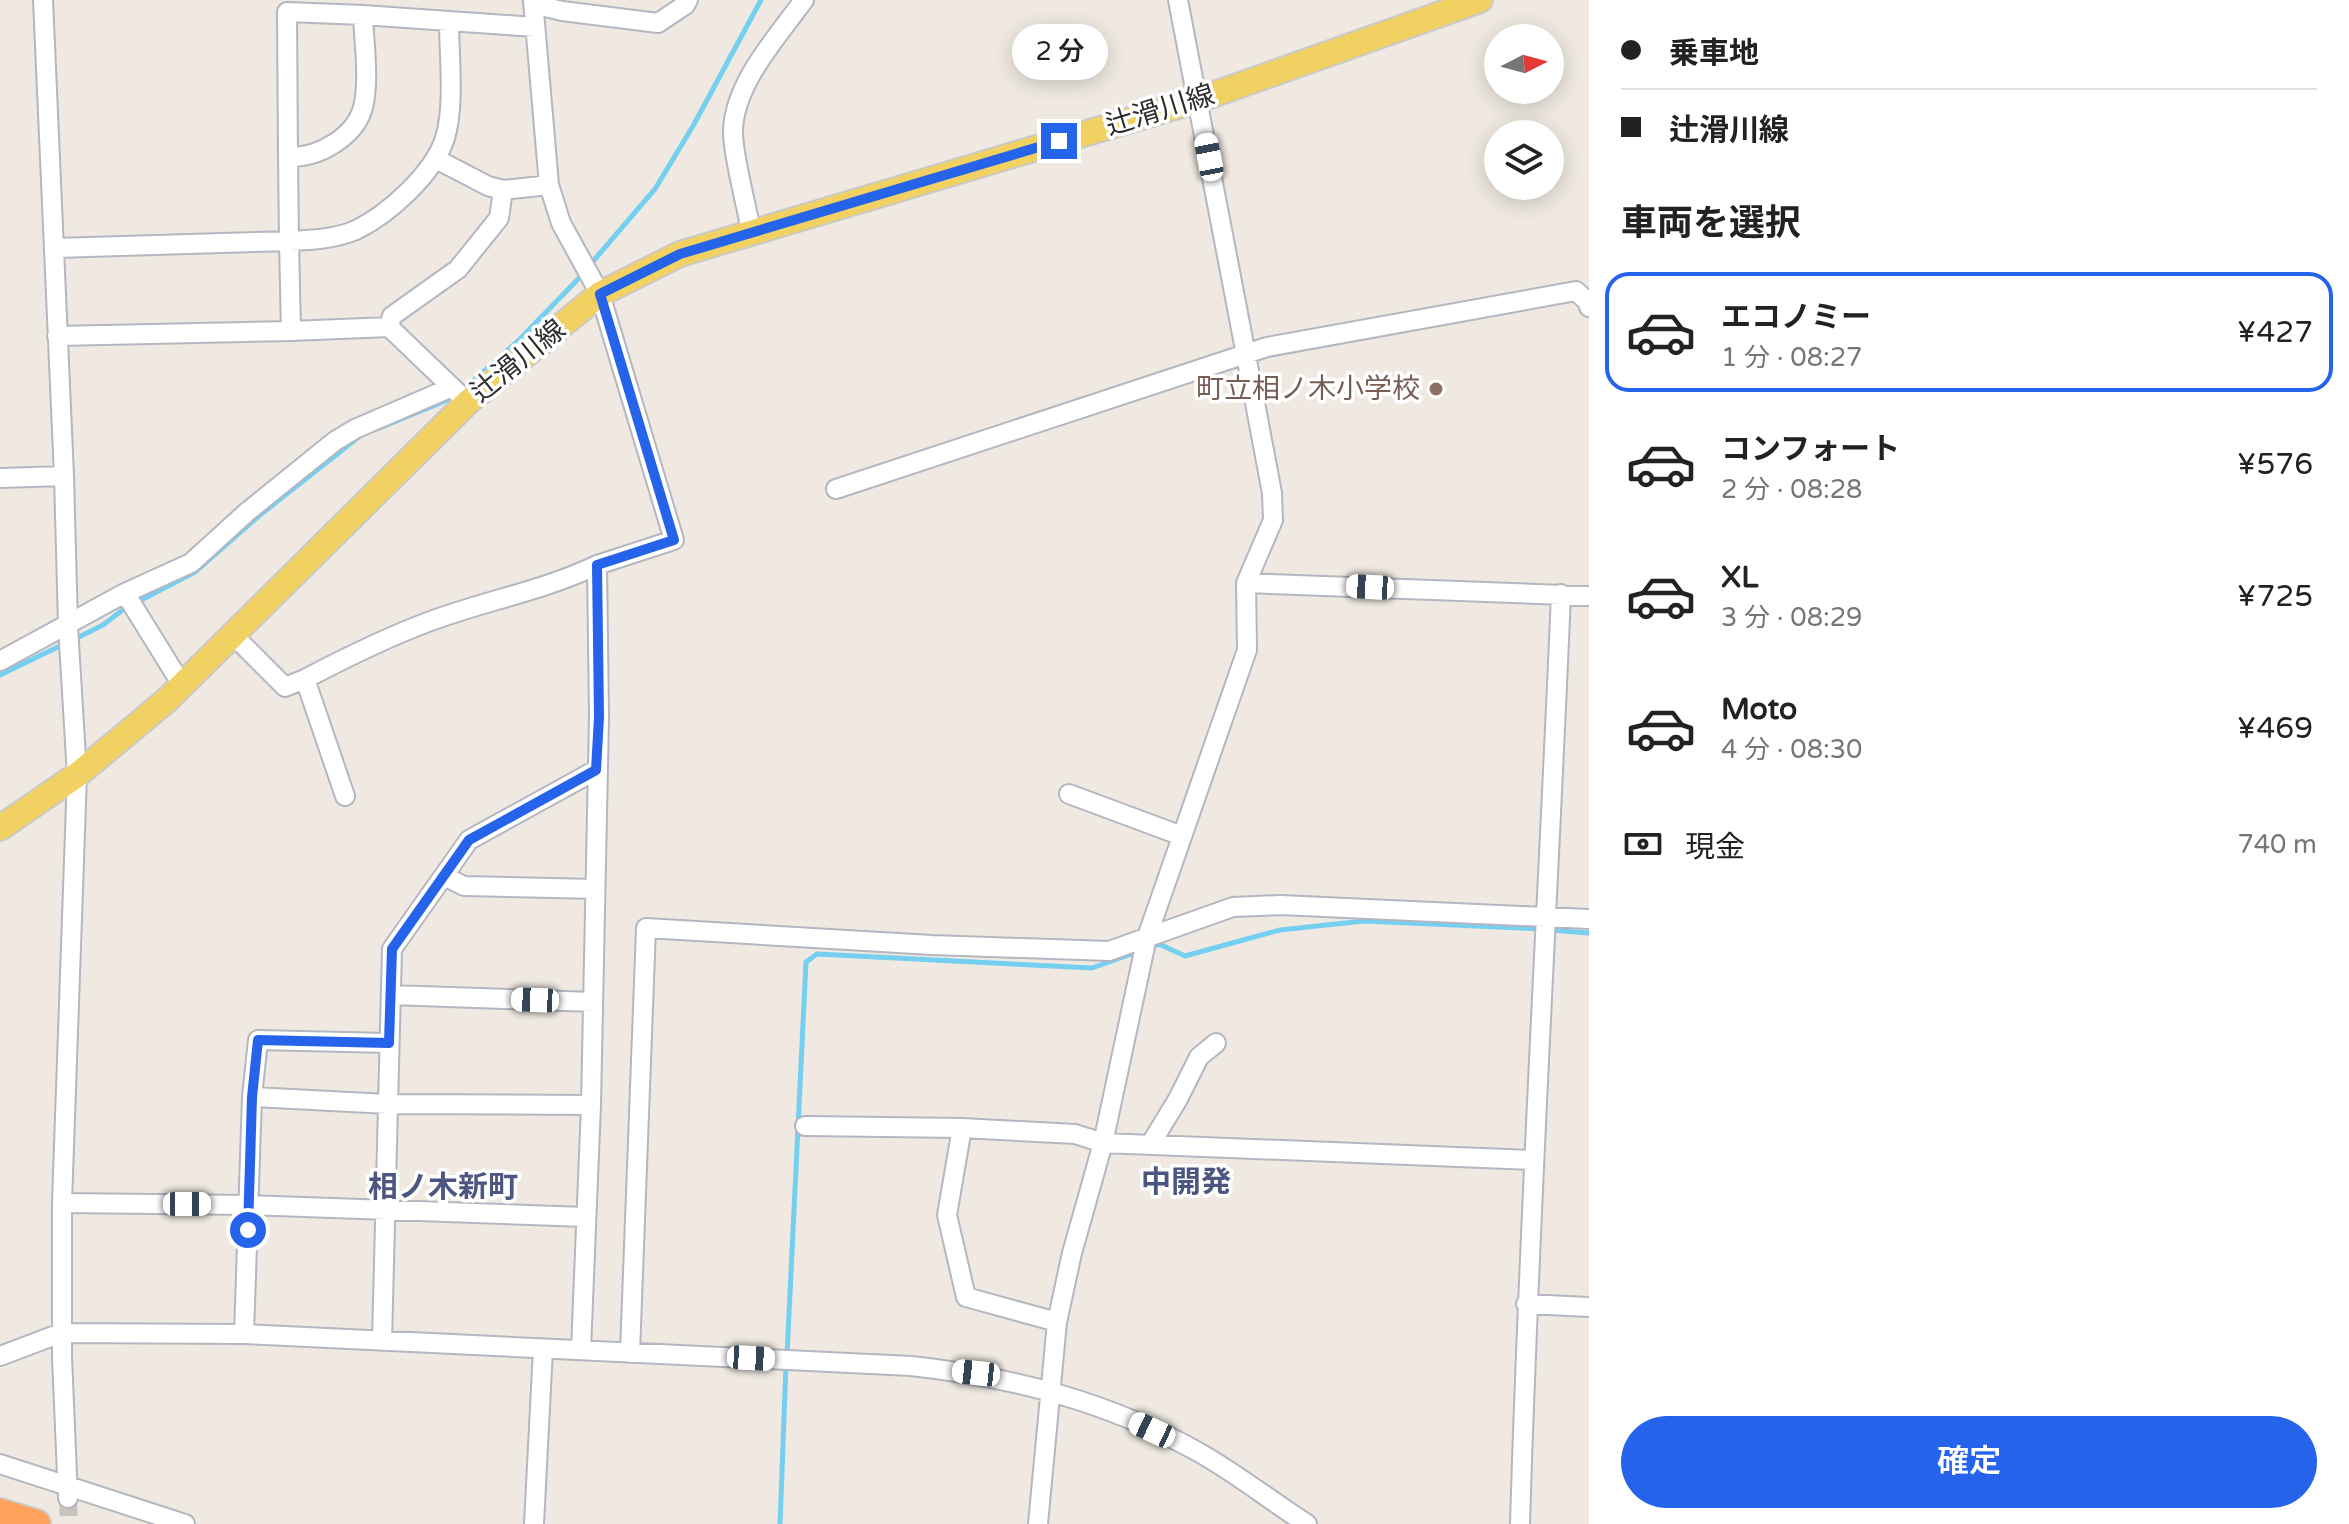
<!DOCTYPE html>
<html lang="ja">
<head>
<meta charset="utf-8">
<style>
	body { margin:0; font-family:"Varela Round","Noto Sans JP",sans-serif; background:#f6f6f6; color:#222; height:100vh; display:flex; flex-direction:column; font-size:30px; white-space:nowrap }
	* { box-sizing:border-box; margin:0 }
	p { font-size:26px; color:#767676 }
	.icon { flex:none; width:44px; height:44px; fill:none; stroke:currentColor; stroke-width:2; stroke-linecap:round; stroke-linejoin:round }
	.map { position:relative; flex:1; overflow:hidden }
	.details { display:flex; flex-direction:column; background:#fff; width:760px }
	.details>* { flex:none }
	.banner { display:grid; align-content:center; height:176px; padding:0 32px; background:#fff }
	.needle { width:52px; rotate:84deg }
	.buttons { position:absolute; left:1484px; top:24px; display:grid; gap:16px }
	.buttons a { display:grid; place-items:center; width:80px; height:80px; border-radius:50%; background:#fff; box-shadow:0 4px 20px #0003; font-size:40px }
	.end { position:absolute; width:36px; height:36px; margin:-18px; border:10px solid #2563eb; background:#fff; box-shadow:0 0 0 4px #fff }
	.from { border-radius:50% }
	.bubble { position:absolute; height:56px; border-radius:28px; background:#fff; box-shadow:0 4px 20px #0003; font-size:26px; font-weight:600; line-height:56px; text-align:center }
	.car { position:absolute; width:24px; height:48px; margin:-24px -12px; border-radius:10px; box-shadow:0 0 6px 2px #0007; background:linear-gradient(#fff 24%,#345 0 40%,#fff 0 76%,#345 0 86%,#fff 0) }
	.banner b { display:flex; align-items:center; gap:28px; height:76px; font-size:30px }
	.banner b+b { border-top:2px solid #e0e0e0 }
	.banner i { width:20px; height:20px; background:#222 }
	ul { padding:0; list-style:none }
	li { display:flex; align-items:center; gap:24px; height:120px; margin:0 16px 12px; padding:0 16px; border:4px solid transparent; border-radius:24px }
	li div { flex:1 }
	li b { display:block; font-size:30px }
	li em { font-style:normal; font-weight:600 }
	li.selected { border-color:#2563eb }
	li>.icon { width:72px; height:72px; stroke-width:1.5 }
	h2 { padding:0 32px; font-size:36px; line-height:96px }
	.pay { display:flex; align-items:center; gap:20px; height:88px; padding:0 32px; font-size:30px }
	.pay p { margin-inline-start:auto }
	.primary-button { display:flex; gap:16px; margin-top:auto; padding:16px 32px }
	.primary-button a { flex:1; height:92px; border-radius:48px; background:#2563eb; color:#fff; font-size:32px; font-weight:600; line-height:92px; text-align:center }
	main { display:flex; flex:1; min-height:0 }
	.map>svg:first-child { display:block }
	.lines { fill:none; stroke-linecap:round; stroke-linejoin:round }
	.stream { stroke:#75cff0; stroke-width:5 }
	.minor-tunnel { stroke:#c8c4bd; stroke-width:18; stroke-dasharray:18 9; stroke-linecap:butt }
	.minor-casing { stroke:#b4b7c1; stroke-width:22 }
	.major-casing { stroke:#c9c9c9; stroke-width:28 }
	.highway-casing { stroke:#c9c9c9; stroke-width:32 }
	.minor { stroke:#fff; stroke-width:18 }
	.major { stroke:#f2d163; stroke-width:24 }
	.highway { stroke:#ffa35c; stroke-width:28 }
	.route { stroke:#2563eb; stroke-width:10 }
	.education-dot { fill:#8d6e63; stroke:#fff; stroke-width:3 }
	.labels { text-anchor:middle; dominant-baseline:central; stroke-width:7; stroke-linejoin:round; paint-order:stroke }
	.street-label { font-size:28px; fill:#2e2e2e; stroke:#fff }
	.education-label { font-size:28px; fill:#785e54; stroke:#fff; text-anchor:end }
	.neighbourhood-label { font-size:30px; font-weight:bold; fill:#4d5680; stroke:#fff }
</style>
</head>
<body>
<main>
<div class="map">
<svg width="1589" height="1524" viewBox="0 0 1589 1524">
	<rect width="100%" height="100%" fill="#efe9e1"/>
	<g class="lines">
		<path class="stream" d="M589,266L655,189L693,126L761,0
			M377,429L450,399L466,387L519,340L583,274
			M73,640L103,625L124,609L195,572L260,515L360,436
			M0,675L64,644
			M1550,930L1589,933
			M1149,948L1159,944L1185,956L1280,930L1364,921L1540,929
			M787,1355L806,962L817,954L1092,968L1140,951
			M780,1524L786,1365"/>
		<path class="minor-tunnel" d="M68,1498L69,1524"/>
		<g class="minor-casing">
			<path id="minor" d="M43,0L64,476L68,626L77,775L62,1203V1357L68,1498
				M533,0L549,185L561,223L600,294L674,540L597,565L599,717L591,1105L581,1350
				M533,4L562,11L658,23L685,5L688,0
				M449,21L535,27
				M288,157L287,12L363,15
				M436,159L488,186L503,190
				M751,231C746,203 734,160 733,134C732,86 777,37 804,0
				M55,248L289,241L288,157C319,158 358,136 364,103C369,75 364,43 363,15L449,21C449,56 455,105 445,138C434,173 389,214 356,230C335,239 312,240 289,241L291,331L389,327
				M57,336L291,331
				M459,394L389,327L392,316L458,269L499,218L503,190L549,185
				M0,478L64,476
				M836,489L1267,347L1576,291L1588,302L1589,307
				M1246,583L1589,596
				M125,593L182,685
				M234,636L285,687L305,679
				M0,661L125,593L191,563L247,512L335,441L355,429L452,387
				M1069,794L1182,836
				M345,796L305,679C345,658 385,638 428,622C483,601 543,591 597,565
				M444,876L464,886L595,889
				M391,995L593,1002
				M252,1097L258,1040L389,1043
				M805,1126L962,1128
				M1150,1145L1178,1099L1199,1057L1216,1043
				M62,1203L250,1205L585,1217
				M1526,1304L1589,1307
				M1057,1322L966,1297L947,1215L962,1128L1075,1134L1103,1143L1533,1160
				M244,1334L252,1097L388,1104L591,1105
				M382,1341L392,949L469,840L596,770
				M630,1353L646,928L932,945L1109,951L1233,907L1281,905L1589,919
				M0,1356L61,1333L244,1334L911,1366C1013,1377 1109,1402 1200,1453C1237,1474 1271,1501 1307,1524
				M0,1464L185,1524
				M534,1524L543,1349
				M1038,1524L1057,1322L1072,1253L1103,1143L1147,937L1247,650L1246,583L1273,520L1272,493L1246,355L1178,0
				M1520,1524C1529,1214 1548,904 1561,594"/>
		</g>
		<g class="major-casing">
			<path id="major" d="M0,828L77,775L167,700L468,402L600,294L680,254L1198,100L1480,0"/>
		</g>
		<g class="highway-casing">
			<path id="highway" d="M0,1513L36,1524"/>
		</g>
		<use href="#minor" class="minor"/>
		<use href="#major" class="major"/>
		<use href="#highway" class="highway"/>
	</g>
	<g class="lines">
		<path class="route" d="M248,1230L252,1097L258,1040L389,1043L392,949L469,840L596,770L599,717L597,565L674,540L600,294L680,254L1059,141"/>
	</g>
	<circle class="education-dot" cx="1436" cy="389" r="8"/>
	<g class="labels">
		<g class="street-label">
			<text transform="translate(1160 110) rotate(-17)">辻滑川線</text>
			<text transform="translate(518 361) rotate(-39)">辻滑川線</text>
		</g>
		<g class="education-label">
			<text x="1420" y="389">町立相ノ木小学校</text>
		</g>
		<g class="neighbourhood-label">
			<text x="1186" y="1182">中開発</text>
			<text x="443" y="1187">相ノ木新町</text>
		</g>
	</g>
</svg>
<div class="buttons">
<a><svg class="needle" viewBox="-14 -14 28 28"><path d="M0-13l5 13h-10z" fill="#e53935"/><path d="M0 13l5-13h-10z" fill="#767676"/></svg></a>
<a><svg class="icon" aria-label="layers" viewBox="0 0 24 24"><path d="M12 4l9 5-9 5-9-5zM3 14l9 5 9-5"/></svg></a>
</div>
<i class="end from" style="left:248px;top:1230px"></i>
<i class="end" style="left:1059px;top:141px"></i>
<div class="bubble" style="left:1012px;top:24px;width:96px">2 分</div>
<i class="car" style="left:1209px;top:157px;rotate:349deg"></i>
<i class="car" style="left:1370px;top:587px;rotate:273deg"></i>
<i class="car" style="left:535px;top:1000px;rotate:272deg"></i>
<i class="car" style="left:187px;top:1204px;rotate:90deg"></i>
<i class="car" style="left:751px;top:1358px;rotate:93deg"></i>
<i class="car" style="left:976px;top:1373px;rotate:276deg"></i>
<i class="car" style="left:1152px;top:1430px;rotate:295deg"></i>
</div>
<section class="details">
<div class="banner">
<b><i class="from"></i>乗車地</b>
<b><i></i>辻滑川線</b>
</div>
<h2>車両を選択</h2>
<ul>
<li class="selected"><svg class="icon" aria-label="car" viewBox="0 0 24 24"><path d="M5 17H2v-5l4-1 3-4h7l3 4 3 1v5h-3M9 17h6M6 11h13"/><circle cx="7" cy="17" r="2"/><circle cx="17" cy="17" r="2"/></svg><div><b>エコノミー</b><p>1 分 · 08:27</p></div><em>¥427</em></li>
<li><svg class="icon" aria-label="car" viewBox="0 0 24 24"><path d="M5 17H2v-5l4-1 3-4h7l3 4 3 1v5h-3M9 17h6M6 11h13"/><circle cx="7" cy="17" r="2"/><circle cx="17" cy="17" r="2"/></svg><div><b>コンフォート</b><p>2 分 · 08:28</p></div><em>¥576</em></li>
<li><svg class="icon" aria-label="car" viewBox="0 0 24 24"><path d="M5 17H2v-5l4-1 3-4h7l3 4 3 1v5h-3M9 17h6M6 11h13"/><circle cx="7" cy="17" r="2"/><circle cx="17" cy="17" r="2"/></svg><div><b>XL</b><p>3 分 · 08:29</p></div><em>¥725</em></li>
<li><svg class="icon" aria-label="car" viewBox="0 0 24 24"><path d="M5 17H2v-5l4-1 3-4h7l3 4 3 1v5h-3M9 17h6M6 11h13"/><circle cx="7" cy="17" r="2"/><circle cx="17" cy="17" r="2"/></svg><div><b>Moto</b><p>4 分 · 08:30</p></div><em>¥469</em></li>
</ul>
<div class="pay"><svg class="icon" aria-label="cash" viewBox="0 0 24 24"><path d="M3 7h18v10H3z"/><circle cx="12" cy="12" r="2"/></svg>現金<p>740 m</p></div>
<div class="primary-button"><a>確定</a></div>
</section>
</main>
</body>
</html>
